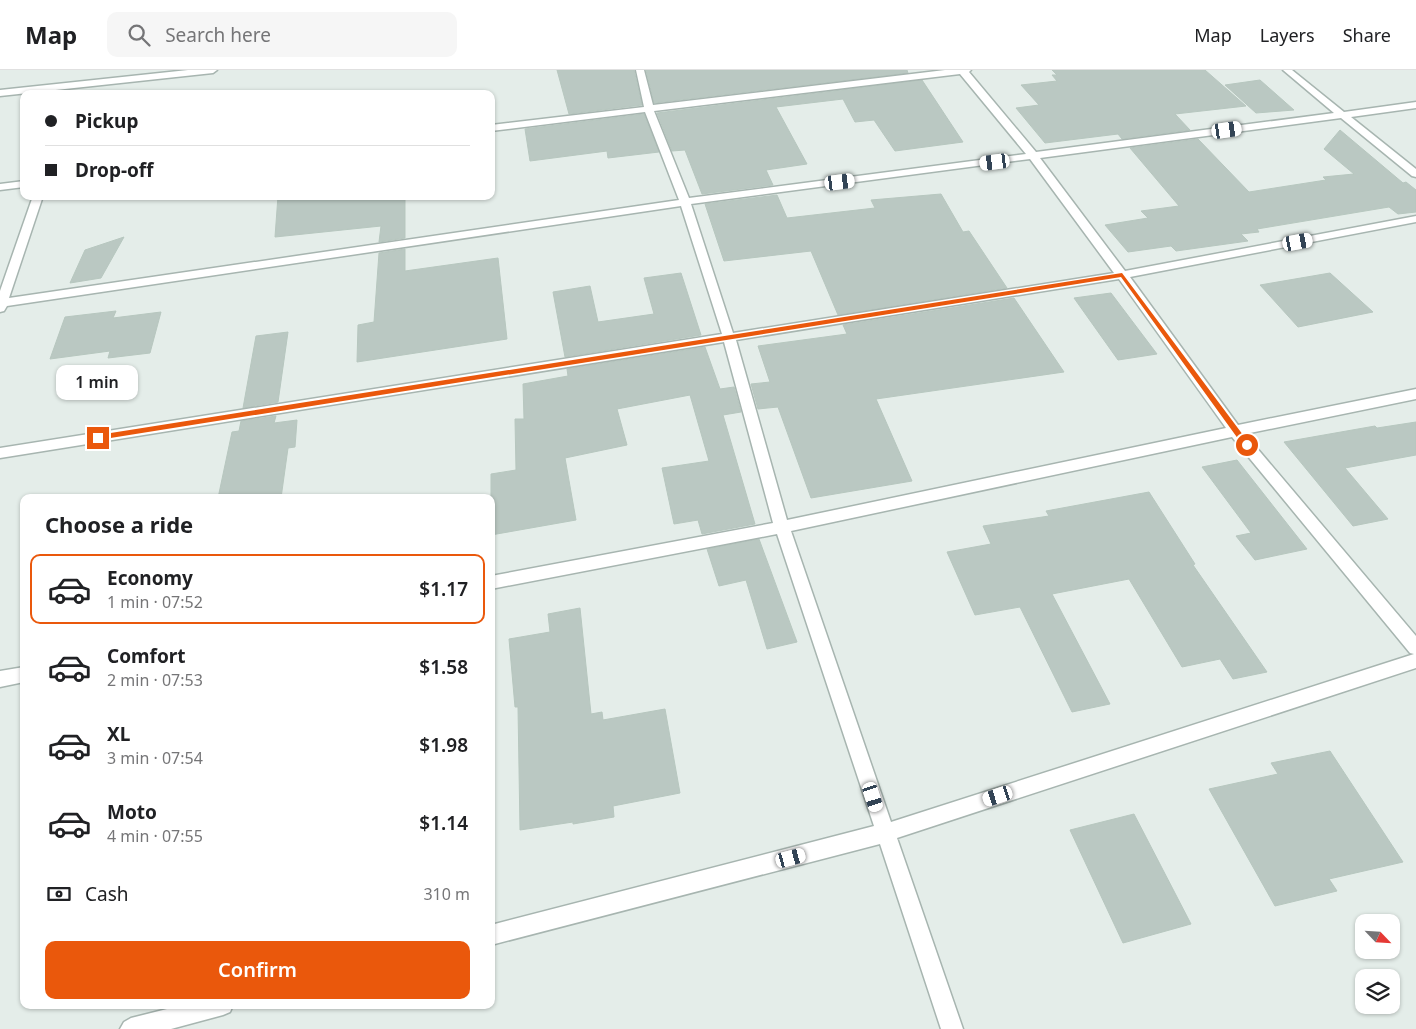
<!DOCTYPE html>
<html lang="en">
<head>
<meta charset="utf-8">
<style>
	body { margin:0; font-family:"Noto Sans",sans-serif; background:#f6f6f6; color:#202124; height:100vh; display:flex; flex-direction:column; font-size:19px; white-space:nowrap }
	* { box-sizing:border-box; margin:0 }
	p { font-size:16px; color:#757577 }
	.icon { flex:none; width:28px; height:28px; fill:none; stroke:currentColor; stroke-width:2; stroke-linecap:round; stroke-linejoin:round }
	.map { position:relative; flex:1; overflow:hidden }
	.side { position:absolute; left:20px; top:424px; width:475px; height:515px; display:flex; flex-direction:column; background:#fff; border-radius:10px; box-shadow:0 1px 4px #0004 }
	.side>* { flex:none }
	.guide { position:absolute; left:20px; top:20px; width:475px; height:110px; border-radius:10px; box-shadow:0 1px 4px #0004; display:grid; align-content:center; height:110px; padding:0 25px; background:#fff }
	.needle { width:32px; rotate:115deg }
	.fabs { position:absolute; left:1355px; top:844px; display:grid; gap:10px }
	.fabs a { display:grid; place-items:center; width:45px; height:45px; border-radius:10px; background:#fff; box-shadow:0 1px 4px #0004; font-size:25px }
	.end { position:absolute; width:22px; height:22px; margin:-11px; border:6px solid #ea580c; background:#fff; box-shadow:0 0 0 2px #fff }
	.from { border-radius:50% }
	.bubble { position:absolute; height:35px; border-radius:10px; background:#fff; box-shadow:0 1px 4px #0004; font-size:16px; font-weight:600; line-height:35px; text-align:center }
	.car { position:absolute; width:15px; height:30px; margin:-15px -8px; border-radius:6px; box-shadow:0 0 4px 1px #0007; background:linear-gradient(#fff 24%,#345 0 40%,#fff 0 76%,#345 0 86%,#fff 0) }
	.guide b { display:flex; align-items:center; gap:18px; height:48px; font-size:19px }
	.guide b+b { border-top:1px solid #e0e0e0 }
	.guide i { width:12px; height:12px; background:#202124 }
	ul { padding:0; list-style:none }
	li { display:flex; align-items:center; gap:15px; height:70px; margin:0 10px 8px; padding:0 15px; border:2px solid transparent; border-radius:10px }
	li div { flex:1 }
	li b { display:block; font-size:19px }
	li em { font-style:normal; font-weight:600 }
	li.active { border-color:#ea580c }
	li>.icon { width:45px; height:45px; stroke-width:1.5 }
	h2 { padding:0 25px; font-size:22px; line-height:60px }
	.pay { display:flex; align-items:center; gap:12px; height:55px; padding:0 25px; font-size:19px }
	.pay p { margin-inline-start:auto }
	.button { display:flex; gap:10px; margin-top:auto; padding:10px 25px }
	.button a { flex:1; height:58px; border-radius:10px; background:#ea580c; color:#fff; font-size:20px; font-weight:600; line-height:58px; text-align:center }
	header { display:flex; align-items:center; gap:30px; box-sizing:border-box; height:70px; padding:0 25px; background:#fff; border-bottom:1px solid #e0e0e0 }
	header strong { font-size:24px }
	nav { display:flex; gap:28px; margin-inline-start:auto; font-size:18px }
	.search { width:350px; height:45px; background:#f6f6f6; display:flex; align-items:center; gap:12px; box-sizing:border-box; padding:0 18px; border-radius:10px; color:#757577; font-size:19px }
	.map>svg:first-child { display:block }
	.building { fill:#bac8c2; stroke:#b7c7bf }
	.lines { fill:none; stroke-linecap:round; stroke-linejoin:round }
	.street-casing { stroke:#a7b5b0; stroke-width:3 }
	.street { fill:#fff; fill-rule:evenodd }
	.route { fill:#ea580c }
</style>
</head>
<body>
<header>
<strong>Map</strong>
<div class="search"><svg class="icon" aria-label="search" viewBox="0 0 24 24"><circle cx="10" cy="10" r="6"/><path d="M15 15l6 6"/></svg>Search here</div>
<nav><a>Map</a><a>Layers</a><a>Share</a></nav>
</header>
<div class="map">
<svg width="1416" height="959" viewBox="0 0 1416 959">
	<rect width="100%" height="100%" fill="#e4ede9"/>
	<path class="building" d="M557,0H634L642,35L569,44Z
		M646,0H907L908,3L654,33Z
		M1052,0H1205L1246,36L1175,44L1190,60L1122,69L1118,64L1045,73L1016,38L1039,35L1021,15L1057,11L1052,5H1057Z
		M922,10L963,72L895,81L874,50L855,52L843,29L776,37L807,94L766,100L773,115L702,124L685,80L672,81L657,43Z
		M1260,10L1294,40L1256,43L1225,15Z
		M644,44L659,82L608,88L607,81L530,91L525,59Z
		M1340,60L1403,113L1406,112L1416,120V142L1398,144L1389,137L1257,159L1259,162L1241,164L1248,171L1176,181L1171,176L1128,182L1105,155L1148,148L1141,141L1179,136L1130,78L1198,69L1249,122L1326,110L1323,107L1354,104L1324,79Z
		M941,124L963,162L969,161L1007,218L838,245L811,181L724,191L705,134L777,125L787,148L875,138L871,130Z
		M278,126H405V168L379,172L381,156L275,167Z
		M124,167L101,208L70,213L85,180Z
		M405,179V201L498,188L507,269L357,292L358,255L374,252L379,183Z
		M681,203L701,265L565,287L553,222L590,216L598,252L654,244L644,208Z
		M1330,203L1373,242L1298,257L1260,215Z
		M1111,223L1157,284L1118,290L1074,228Z
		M1014,228L1064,302L876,329L912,411L811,428L778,337L758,339L751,314L770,312L758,276L847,264L843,255Z
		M116,241L113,248L161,242L150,283L108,288L110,281L50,289L65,247Z
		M288,262L278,332L243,338L256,266Z
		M705,277L720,319L734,317L741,342L723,345L755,454L702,464L698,450L674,454L662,398L709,391L690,325L617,339L627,375L565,388L576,450L491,465V404L516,400L515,349H524L523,314L568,306L567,299Z
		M276,346L274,353L297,350L295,377L288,378L281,428H218L232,362L239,361L241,351Z
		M1416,352V385L1345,398L1388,449L1353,456L1284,372L1375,356L1377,358Z
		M1237,390L1307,479L1255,490L1236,466L1251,463L1202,397Z
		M1149,422L1195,494L1193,495L1267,602L1233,609L1220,589L1182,597L1129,509L1052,524L1110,634L1072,642L1020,537L975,545L947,482L991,474L983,456L1049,446L1046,441Z
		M759,469L797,572L767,579L746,510L719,516L707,479Z
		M580,538L591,644L602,642L603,650L665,639L680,723L613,736L614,747L573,754V752L520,760L518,637H515L509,569L550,562L548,544Z
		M1330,681L1403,792L1329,809L1337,821L1275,836L1209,719L1278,704L1271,693Z
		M1134,744L1191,854L1123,873L1070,760Z"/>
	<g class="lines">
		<g class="street-casing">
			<path id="street" d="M188,0H217L213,3L0,26V20Z
				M636,0H644L653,35L945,0H971L969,2L1036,82L1334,43L1283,0H1292L1344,42L1416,32V38L1351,47L1416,99V107L1412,106L1341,48L1040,88L1125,201L1416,146V152L1130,207L1238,355L1416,319V329L1245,364L1416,566V598L897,768L963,959H941L880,774L491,875V855L874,756L777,464L491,519V506L773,453L724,272L0,388V378L722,264L681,136L7,236L4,241L0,242V221L33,126H43L9,228L679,130L645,42L491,61V55L644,37ZM960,4L1026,84L689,128L654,41ZM1030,89L1114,203L733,263L691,134ZM1119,209L1226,358L787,450L736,270ZM1232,367L1410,583L1414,584L891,752L791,461Z
				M24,111V117L0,120V114Z
				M24,597V612L0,617V601Z
				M183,935H233L230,942L223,945L171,959H120L124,952L131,948Z"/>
		</g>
		<use href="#street" class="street"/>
	</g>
	<path class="route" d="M1122,203L1249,373V377H1244L1121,207L98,370L95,368L98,365Z"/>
</svg>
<div class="fabs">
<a><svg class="needle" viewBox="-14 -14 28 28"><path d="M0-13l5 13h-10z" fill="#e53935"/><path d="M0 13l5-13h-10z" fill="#757577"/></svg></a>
<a><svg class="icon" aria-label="layers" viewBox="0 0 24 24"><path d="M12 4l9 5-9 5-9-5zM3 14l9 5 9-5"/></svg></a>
</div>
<i class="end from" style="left:1247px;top:375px"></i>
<i class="end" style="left:98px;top:368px"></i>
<div class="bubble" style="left:56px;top:295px;width:82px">1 min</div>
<i class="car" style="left:1227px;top:60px;rotate:82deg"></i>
<i class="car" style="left:995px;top:92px;rotate:263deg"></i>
<i class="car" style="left:840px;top:112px;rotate:83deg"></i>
<i class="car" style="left:1298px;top:172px;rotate:80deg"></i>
<i class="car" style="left:998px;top:726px;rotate:252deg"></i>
<i class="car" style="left:873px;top:727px;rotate:162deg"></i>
<i class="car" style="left:791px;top:788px;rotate:75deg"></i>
<div class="guide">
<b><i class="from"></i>Pickup</b>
<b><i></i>Drop-off</b>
</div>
<section class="side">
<h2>Choose a ride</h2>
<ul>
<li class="active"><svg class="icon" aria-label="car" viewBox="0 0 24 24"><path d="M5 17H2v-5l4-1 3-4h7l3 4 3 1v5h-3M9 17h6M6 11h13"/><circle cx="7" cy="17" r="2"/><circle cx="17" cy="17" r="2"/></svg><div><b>Economy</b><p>1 min · 07:52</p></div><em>$1.17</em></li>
<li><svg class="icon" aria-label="car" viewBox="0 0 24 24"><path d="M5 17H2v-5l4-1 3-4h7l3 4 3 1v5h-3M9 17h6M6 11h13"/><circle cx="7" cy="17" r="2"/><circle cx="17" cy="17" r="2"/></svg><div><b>Comfort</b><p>2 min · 07:53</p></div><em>$1.58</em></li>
<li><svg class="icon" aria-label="car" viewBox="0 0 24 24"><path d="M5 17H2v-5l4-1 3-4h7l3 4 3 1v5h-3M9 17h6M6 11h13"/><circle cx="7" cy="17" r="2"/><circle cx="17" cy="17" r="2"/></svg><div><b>XL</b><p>3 min · 07:54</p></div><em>$1.98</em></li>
<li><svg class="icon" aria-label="car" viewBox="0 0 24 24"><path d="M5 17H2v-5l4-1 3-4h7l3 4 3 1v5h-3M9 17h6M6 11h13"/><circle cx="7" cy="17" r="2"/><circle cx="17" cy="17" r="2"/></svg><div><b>Moto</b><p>4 min · 07:55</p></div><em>$1.14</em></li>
</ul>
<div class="pay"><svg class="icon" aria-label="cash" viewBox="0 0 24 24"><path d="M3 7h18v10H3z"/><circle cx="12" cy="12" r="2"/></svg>Cash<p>310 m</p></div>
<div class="button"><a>Confirm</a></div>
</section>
</div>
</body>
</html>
